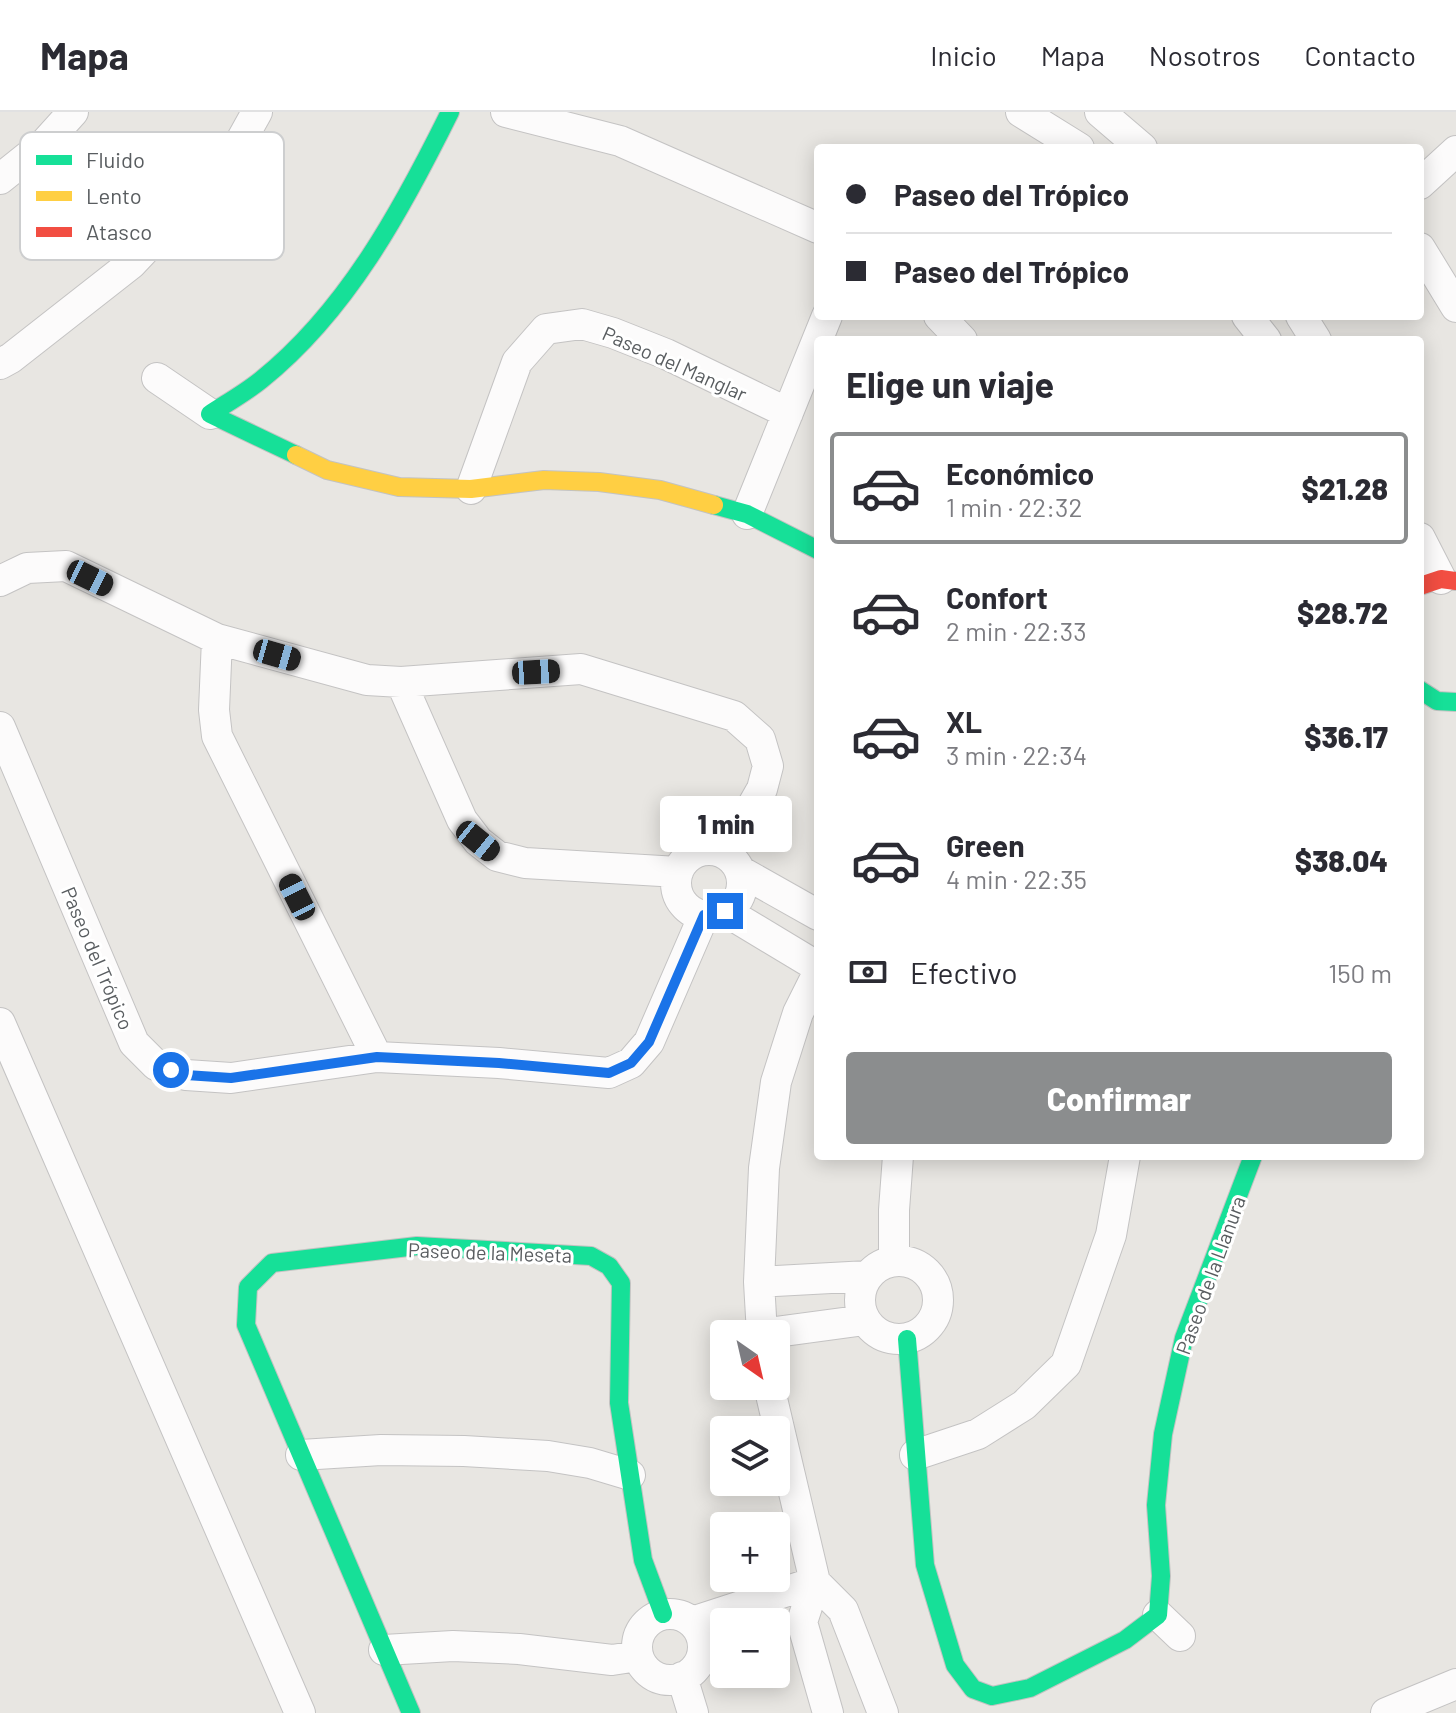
<!DOCTYPE html>
<html lang="es">
<head>
<meta charset="utf-8">
<style>
	body { margin:0; font-family:Barlow,sans-serif; background:#f2f2f3; color:#2b2b33; height:100vh; display:flex; flex-direction:column; font-size:30px; white-space:nowrap }
	* { box-sizing:border-box; margin:0 }
	p { font-size:26px; color:#7c7c81 }
	.icon { flex:none; width:44px; height:44px; fill:none; stroke:currentColor; stroke-width:2; stroke-linecap:round; stroke-linejoin:round }
	.map { position:relative; flex:1; overflow:hidden }
	.drawer { position:absolute; left:814px; top:224px; width:610px; height:824px; display:flex; flex-direction:column; background:#fff; border-radius:8px; box-shadow:0 4px 20px #0003 }
	.drawer>* { flex:none }
	.guide { position:absolute; left:814px; top:32px; width:610px; height:176px; border-radius:8px; box-shadow:0 4px 20px #0003; display:grid; align-content:center; height:176px; padding:0 32px; background:#fff }
	.needle { width:52px; rotate:146deg }
	.tools { position:absolute; left:710px; top:1208px; display:grid; gap:16px }
	.tools a { display:grid; place-items:center; width:80px; height:80px; border-radius:8px; background:#fff; box-shadow:0 4px 20px #0003; font-size:40px }
	.end { position:absolute; width:36px; height:36px; margin:-18px; border:10px solid #1a73e8; background:#fff; box-shadow:0 0 0 4px #fff }
	.from { border-radius:50% }
	.bubble { position:absolute; height:56px; border-radius:8px; background:#fff; box-shadow:0 4px 20px #0003; font-size:26px; font-weight:800; line-height:56px; text-align:center }
	.car { position:absolute; width:24px; height:48px; margin:-24px -12px; border-radius:10px; box-shadow:0 0 6px 2px #0007; background:linear-gradient(#222 24%,#8ab4d8 0 40%,#222 0 76%,#8ab4d8 0 86%,#222 0) }
	.guide b { display:flex; align-items:center; gap:28px; height:76px; font-size:30px }
	.guide b+b { border-top:2px solid #e1e1e2 }
	.guide i { width:20px; height:20px; background:#2b2b33 }
	ul { padding:0; list-style:none }
	li { display:flex; align-items:center; gap:24px; height:112px; margin:0 16px 12px; padding:0 16px; border:4px solid transparent; border-radius:8px }
	li div { flex:1 }
	li b { display:block; font-size:30px }
	li em { font-style:normal; font-weight:800 }
	li.active { border-color:#8b8d8e }
	li>.icon { width:72px; height:72px; stroke-width:1.5 }
	h2 { padding:0 32px; font-size:36px; line-height:96px }
	.pay { display:flex; align-items:center; gap:20px; height:88px; padding:0 32px; font-size:30px }
	.pay p { margin-inline-start:auto }
	.cta { display:flex; gap:16px; margin-top:auto; padding:16px 32px }
	.cta a { flex:1; height:92px; border-radius:8px; background:#8b8d8e; color:#fff; font-size:32px; font-weight:800; line-height:92px; text-align:center }
	header { display:flex; align-items:center; gap:48px; box-sizing:border-box; height:112px; padding:0 40px; background:#fff; border-bottom:2px solid #e1e1e2 }
	header strong { font-size:38px }
	nav { display:flex; gap:44px; margin-inline-start:auto; font-size:28px }
	.map>svg:first-child { display:block }
	.lines { fill:none; stroke-linecap:round; stroke-linejoin:round }
	.street-casing { stroke:#c4c3c3; stroke-width:32 }
	.fast-casing { stroke:#c3c3c2; stroke-width:20 }
	.slow-casing { stroke:#c3c3c2; stroke-width:20 }
	.jam-casing { stroke:#c3c3c2; stroke-width:20 }
	.street { stroke:#fcfbfb; stroke-width:30 }
	.fast { stroke:#16e098; stroke-width:18 }
	.slow { stroke:#ffcf43; stroke-width:18 }
	.jam { stroke:#f24e42; stroke-width:18 }
	.route { stroke:#1a73e8; stroke-width:10 }
	.labels { text-anchor:middle; dominant-baseline:central; stroke-width:6; stroke-linejoin:round; paint-order:stroke }
	.street-label { font-size:20px; fill:#595d60; stroke:#fff }
	.key { fill:#fff; stroke:#cdcecf; stroke-width:2 }
	.key-label { font-size:22px; fill:#595d60 }
</style>
</head>
<body>
<header>
<strong>Mapa</strong>
<nav><a>Inicio</a><a>Mapa</a><a>Nosotros</a><a>Contacto</a></nav>
</header>
<div class="map">
<svg width="1456" height="1601" viewBox="0 0 1456 1601">
	<rect width="100%" height="100%" fill="#e8e6e2"/>
	<g class="lines">
		<g class="street-casing">
			<path id="street" d="M506,0L620,29L818,116
				M1021,0L1079,36
				M1100,0L1142,36
				M0,67L45,31L73,0
				M1420,72L1456,39
				M1420,136L1456,195
				M939,204L962,228
				M1247,204L1266,228
				M1301,204L1316,228
				M0,252L11,246L131,152L232,45L257,0
				M157,266L210,302
				M471,377L517,250L546,217L582,212L613,221L666,242L788,301
				M747,402L827,204
				M1420,426L1441,467
				M0,469L27,456L66,454L217,527L367,568L401,570L581,557L734,604L760,627L768,654L762,677L725,742
				M217,527L214,598L217,624L377,945
				M401,570L462,708L478,729L497,744L525,751L678,760
				M0,615L134,931L156,953L186,963L231,966L377,945L499,951L609,961L631,951L649,930L704,803
				M676 771a33 33 0 1 1 66 0a33 33 0 1 1-66 0Z
				M740,759L818,803
				M725,799L818,855
				M0,911L300,1601
				M860 1188a39 39 0 1 1 78 0a39 39 0 1 1-78 0Z
				M894,1149V1098L898,1044
				M759,1170L868,1164
				M762,1222L759,1170L764,1056L776,970L798,901L818,861
				M762,1222L865,1208
				M769,1274L815,1470L802,1510L828,1601
				M301,1343L381,1338L464,1339L548,1344L590,1351L630,1363
				M915,1343L978,1322L1024,1293L1066,1252L1111,1123L1125,1044
				M815,1470L843,1498L883,1601
				M637 1535a33 33 0 1 1 66 0a33 33 0 1 1-66 0Z
				M1158,1503L1180,1524
				M692,1510L815,1470
				M384,1538L453,1534L519,1537L612,1548L638,1544
				M682,1565L693,1601
				M1386,1601L1456,1572"/>
		</g>
		<g class="fast-casing">
			<path id="fast" d="M296,343L210,302C227,291 245,281 261,268C347,199 402,97 450,0
				M714,393L747,402L818,438
				M1420,578L1437,589L1456,590
				M907,1227L925,1453L955,1553L973,1577L992,1584L1030,1576L1125,1528L1158,1503L1161,1464L1156,1393L1163,1322L1184,1226L1253,1044
				M411,1601L246,1213L248,1175L272,1151L417,1134L591,1144L609,1154L621,1171L619,1291L643,1448L663,1502"/>
		</g>
		<g class="slow-casing">
			<path id="slow" d="M296,343L327,358L399,375L471,377L544,368L599,370L660,378L714,393"/>
		</g>
		<g class="jam-casing">
			<path id="jam" d="M1420,474L1441,467L1456,469"/>
		</g>
		<use href="#street" class="street"/>
		<use href="#fast" class="fast"/>
		<use href="#slow" class="slow"/>
		<use href="#jam" class="jam"/>
	</g>
	<g class="lines">
		<path class="route" d="M171,958L186,963L231,966L377,945L499,951L609,961L631,951L649,930L704,803H715L725,799"/>
	</g>
	<g class="labels">
		<g class="street-label">
			<text transform="translate(675 251) rotate(24)">Paseo del Manglar</text>
			<text transform="translate(98 846) rotate(67)">Paseo del Trópico</text>
			<text transform="translate(490 1140) rotate(2)">Paseo de la Meseta</text>
			<text transform="translate(1210 1163) rotate(-70)">Paseo de la Llanura</text>
		</g>
	</g>
	<rect x="20" y="20" width="264" height="128" rx="12" class="key"/>
	<rect x="36" y="43" width="36" height="10" fill="#16e098"/>
	<rect x="36" y="79" width="36" height="10" fill="#ffcf43"/>
	<rect x="36" y="115" width="36" height="10" fill="#f24e42"/>
	<g class="key-label">
		<text x="86" y="56">Fluido</text>
		<text x="86" y="92">Lento</text>
		<text x="86" y="128">Atasco</text>
	</g>
</svg>
<div class="tools">
<a><svg class="needle" viewBox="-14 -14 28 28"><path d="M0-13l5 13h-10z" fill="#e53935"/><path d="M0 13l5-13h-10z" fill="#7c7c81"/></svg></a>
<a><svg class="icon" aria-label="layers" viewBox="0 0 24 24"><path d="M12 4l9 5-9 5-9-5zM3 14l9 5 9-5"/></svg></a>
<a>+</a>
<a>−</a>
</div>
<i class="end from" style="left:171px;top:958px"></i>
<i class="end" style="left:725px;top:799px"></i>
<div class="bubble" style="left:660px;top:684px;width:132px">1 min</div>
<i class="car" style="left:90px;top:466px;rotate:116deg"></i>
<i class="car" style="left:277px;top:543px;rotate:106deg"></i>
<i class="car" style="left:536px;top:560px;rotate:87deg"></i>
<i class="car" style="left:478px;top:729px;rotate:129deg"></i>
<i class="car" style="left:297px;top:785px;rotate:333deg"></i>
<div class="guide">
<b><i class="from"></i>Paseo del Trópico</b>
<b><i></i>Paseo del Trópico</b>
</div>
<section class="drawer">
<h2>Elige un viaje</h2>
<ul>
<li class="active"><svg class="icon" aria-label="car" viewBox="0 0 24 24"><path d="M5 17H2v-5l4-1 3-4h7l3 4 3 1v5h-3M9 17h6M6 11h13"/><circle cx="7" cy="17" r="2"/><circle cx="17" cy="17" r="2"/></svg><div><b>Económico</b><p>1 min · 22:32</p></div><em>$21.28</em></li>
<li><svg class="icon" aria-label="car" viewBox="0 0 24 24"><path d="M5 17H2v-5l4-1 3-4h7l3 4 3 1v5h-3M9 17h6M6 11h13"/><circle cx="7" cy="17" r="2"/><circle cx="17" cy="17" r="2"/></svg><div><b>Confort</b><p>2 min · 22:33</p></div><em>$28.72</em></li>
<li><svg class="icon" aria-label="car" viewBox="0 0 24 24"><path d="M5 17H2v-5l4-1 3-4h7l3 4 3 1v5h-3M9 17h6M6 11h13"/><circle cx="7" cy="17" r="2"/><circle cx="17" cy="17" r="2"/></svg><div><b>XL</b><p>3 min · 22:34</p></div><em>$36.17</em></li>
<li><svg class="icon" aria-label="car" viewBox="0 0 24 24"><path d="M5 17H2v-5l4-1 3-4h7l3 4 3 1v5h-3M9 17h6M6 11h13"/><circle cx="7" cy="17" r="2"/><circle cx="17" cy="17" r="2"/></svg><div><b>Green</b><p>4 min · 22:35</p></div><em>$38.04</em></li>
</ul>
<div class="pay"><svg class="icon" aria-label="cash" viewBox="0 0 24 24"><path d="M3 7h18v10H3z"/><circle cx="12" cy="12" r="2"/></svg>Efectivo<p>150 m</p></div>
<div class="cta"><a>Confirmar</a></div>
</section>
</div>
</body>
</html>
